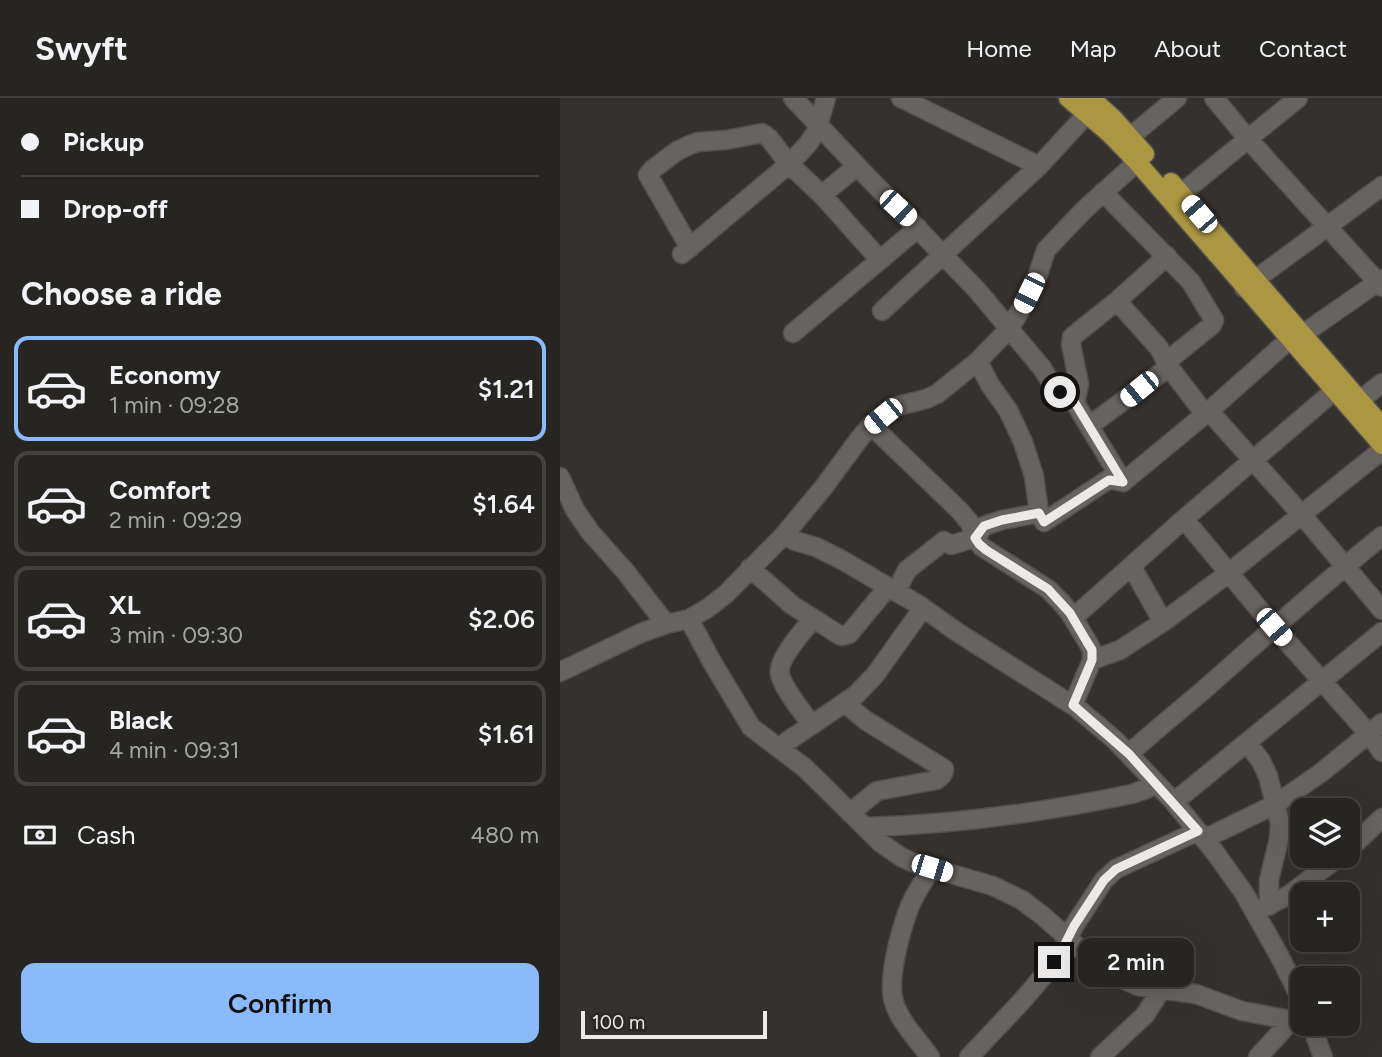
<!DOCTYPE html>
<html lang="en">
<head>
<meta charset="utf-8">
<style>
	body { margin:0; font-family:Figtree,sans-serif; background:#33312f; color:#f1f3f6; height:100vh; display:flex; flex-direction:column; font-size:26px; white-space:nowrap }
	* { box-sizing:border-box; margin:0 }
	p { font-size:23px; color:#a4a5a5 }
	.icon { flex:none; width:38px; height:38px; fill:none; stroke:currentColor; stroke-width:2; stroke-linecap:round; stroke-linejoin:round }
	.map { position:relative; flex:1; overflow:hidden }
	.sheet { display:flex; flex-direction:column; background:#272522; width:560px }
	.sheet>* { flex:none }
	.banner { display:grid; align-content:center; height:154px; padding:0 21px; background:#272522 }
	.tools { position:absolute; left:730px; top:700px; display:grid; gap:14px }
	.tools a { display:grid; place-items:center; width:70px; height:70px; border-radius:14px; background:#272522; box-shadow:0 7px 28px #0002,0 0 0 2px #434240; font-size:35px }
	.scale { position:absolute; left:21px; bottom:18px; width:186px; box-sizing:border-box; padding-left:7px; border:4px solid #eceae8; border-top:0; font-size:19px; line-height:24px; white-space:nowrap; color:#eceae8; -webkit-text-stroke:5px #2a2724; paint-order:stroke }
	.end { position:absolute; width:32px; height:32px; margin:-16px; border:9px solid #eceae8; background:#111; box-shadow:0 0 0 4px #111 }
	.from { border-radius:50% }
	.bubble { position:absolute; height:49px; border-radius:14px; background:#272522; box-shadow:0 7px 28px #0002,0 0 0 2px #434240; font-size:23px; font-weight:600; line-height:49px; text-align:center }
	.car { position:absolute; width:21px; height:42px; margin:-21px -10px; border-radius:9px; box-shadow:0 0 5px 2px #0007; background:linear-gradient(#fff 24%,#345 0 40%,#fff 0 76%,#345 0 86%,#fff 0) }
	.banner b { display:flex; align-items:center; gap:24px; height:66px; font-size:26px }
	.banner b+b { border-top:2px solid #434240 }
	.banner i { width:18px; height:18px; background:#f1f3f6 }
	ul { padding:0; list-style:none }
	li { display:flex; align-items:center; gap:21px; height:105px; margin:0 14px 10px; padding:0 7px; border:4px solid #434240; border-radius:14px }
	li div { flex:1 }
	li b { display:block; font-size:26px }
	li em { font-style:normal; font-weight:600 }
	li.current { border-color:#8bbafc }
	li>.icon { width:63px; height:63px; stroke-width:1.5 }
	h2 { padding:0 21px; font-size:32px; line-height:84px }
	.pay { display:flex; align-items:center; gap:18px; height:77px; padding:0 21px; font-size:26px }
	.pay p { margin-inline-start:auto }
	.cta { display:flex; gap:14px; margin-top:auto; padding:14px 21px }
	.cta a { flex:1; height:80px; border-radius:14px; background:#8bbafc; color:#111; font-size:28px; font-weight:600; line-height:80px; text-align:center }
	header { display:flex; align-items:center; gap:42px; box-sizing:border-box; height:98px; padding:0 35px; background:#272522; border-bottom:2px solid #434240 }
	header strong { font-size:33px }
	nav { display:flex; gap:38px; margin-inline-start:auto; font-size:24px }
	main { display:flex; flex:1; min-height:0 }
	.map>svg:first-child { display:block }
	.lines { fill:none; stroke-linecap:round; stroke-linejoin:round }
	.minor-casing { stroke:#524f4d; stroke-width:21 }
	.major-casing { stroke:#524f4d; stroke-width:21 }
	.minor { stroke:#676360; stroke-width:18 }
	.major { stroke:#ab9642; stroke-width:18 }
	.route { stroke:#eceae8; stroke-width:9 }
</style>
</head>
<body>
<header>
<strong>Swyft</strong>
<nav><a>Home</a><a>Map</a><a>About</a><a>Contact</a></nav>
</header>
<main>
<section class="sheet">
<div class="banner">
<b><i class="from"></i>Pickup</b>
<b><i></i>Drop-off</b>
</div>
<h2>Choose a ride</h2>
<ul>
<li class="current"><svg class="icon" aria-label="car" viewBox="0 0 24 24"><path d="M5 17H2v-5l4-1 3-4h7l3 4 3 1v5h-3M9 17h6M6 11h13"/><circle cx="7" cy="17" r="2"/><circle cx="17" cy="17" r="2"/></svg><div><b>Economy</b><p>1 min · 09:28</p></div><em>$1.21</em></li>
<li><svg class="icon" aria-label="car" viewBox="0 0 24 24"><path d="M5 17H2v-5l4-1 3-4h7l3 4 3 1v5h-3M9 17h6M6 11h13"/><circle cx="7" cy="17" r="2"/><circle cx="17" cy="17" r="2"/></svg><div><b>Comfort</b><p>2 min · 09:29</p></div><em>$1.64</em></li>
<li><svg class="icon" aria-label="car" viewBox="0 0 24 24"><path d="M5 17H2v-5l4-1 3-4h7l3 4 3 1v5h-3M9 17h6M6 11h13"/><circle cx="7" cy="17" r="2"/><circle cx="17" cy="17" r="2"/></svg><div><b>XL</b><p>3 min · 09:30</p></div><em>$2.06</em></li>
<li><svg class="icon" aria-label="car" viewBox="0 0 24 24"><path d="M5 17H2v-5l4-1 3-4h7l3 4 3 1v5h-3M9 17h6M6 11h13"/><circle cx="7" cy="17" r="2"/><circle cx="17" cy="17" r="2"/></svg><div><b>Black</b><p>4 min · 09:31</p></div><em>$1.61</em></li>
</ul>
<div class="pay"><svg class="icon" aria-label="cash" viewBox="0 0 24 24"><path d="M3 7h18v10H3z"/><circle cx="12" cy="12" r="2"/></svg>Cash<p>480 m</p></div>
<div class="cta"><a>Confirm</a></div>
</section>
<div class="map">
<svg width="822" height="959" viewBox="0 0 822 959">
	<rect width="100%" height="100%" fill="#34312e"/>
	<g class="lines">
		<g class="minor-casing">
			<path id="minor" d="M341,0L479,68
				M654,0L688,41L822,189
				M570,39L617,0
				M297,68L417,192L482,270L494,289L515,305L563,384
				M543,94L631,184L654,222L652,227L606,264
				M262,97L320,162
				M612,103L738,0
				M130,150L88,77L93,71L117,53L132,46L138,44L166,42L202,35L209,40L229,66L262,97L297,68L233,0
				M122,156L229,66L248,46L256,34L266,0
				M684,190L822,88
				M557,203L599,250L609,269L645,316
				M322,213L479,68L527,16
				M233,235L358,130
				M418,263L430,287L448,312L463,344L474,378L479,415
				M799,303L822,285
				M515,305L519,286L511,246L512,239L557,203L607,158
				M649,313L742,417L822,512
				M311,327L399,412L410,425L415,440L422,449L488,491L501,504L510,515L527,543L532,552V562L513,607
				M529,328L609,269
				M0,379L15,412L31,435L65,473L106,526
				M624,421L714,529L809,636L822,654
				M224,437L263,390L300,340L311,327L334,309L366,301L377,296L418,263L449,231L461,211L477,179L486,152L524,112L577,64
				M572,469L603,524
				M190,470L232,507L281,538L289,536L328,489
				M336,494L347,472L384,443L391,447L415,440L424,428L442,422L479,415L484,424L549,381L563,384L649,313L730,241L743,236L822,181
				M513,520L624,421L774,293
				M129,521L152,564L191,629L245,670L321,745L341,759L354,765L433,788L462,802L483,818L536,865L552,876L578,888L636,896L682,913L742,924
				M532,562L560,552L603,524L670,474L822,352
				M0,574L81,535L106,526L129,521L148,510L166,496L224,437L235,443L256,449L282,462L359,507L397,534L517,610L555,642L614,704L654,753L684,795L720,859L742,903
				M285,605L305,622L384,671C384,677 380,679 376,682L317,693L290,715
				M252,627C242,613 223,591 220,576C217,561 244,532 253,521
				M687,645L701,663L708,678L720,726L719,741L709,782V808
				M219,649L296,597L315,577L363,510
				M569,656C597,630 627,607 655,582C710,533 765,484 822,438
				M614,704L822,534
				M305,729C394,727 485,714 572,696L586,691L595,685
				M644,741L716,706L762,674L822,625
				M788,752L822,720
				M701,811L729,797L780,758
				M751,926L763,959
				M370,959C359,943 339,923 334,904C327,882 340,835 348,813C353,798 363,784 372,770
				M409,959L462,903L485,876L502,853L514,828L544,782L556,771L638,733
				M540,959L585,917L601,892
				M698,959L732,922"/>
		</g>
		<g class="major-casing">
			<path id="major" d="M508,0L551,37L577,64L822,347
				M531,0L554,21L585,56
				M611,84L822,328"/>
		</g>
		<use href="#minor" class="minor"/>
		<use href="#major" class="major"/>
	</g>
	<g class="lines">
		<path class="route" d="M494,864L502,852L514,828L544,782L556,771L638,733L569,656L513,607L532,562V552L527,544L510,515L488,491L426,452L419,446L415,440L424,428L442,422L479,415L484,424L549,382L563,384L515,305L500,294"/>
	</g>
</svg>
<div class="tools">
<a><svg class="icon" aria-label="layers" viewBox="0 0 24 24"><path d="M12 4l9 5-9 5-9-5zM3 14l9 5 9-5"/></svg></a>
<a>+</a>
<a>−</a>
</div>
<div class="scale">100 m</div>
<i class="end from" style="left:500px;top:294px"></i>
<i class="end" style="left:494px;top:864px"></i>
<div class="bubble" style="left:518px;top:840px;width:116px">2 min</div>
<i class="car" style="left:338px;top:110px;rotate:133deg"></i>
<i class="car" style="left:639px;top:116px;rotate:319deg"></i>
<i class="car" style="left:469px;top:195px;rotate:206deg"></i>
<i class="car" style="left:579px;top:291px;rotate:231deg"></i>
<i class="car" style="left:323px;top:318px;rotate:231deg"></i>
<i class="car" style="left:714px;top:529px;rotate:139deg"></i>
<i class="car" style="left:372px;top:770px;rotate:107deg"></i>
</div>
</main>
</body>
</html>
